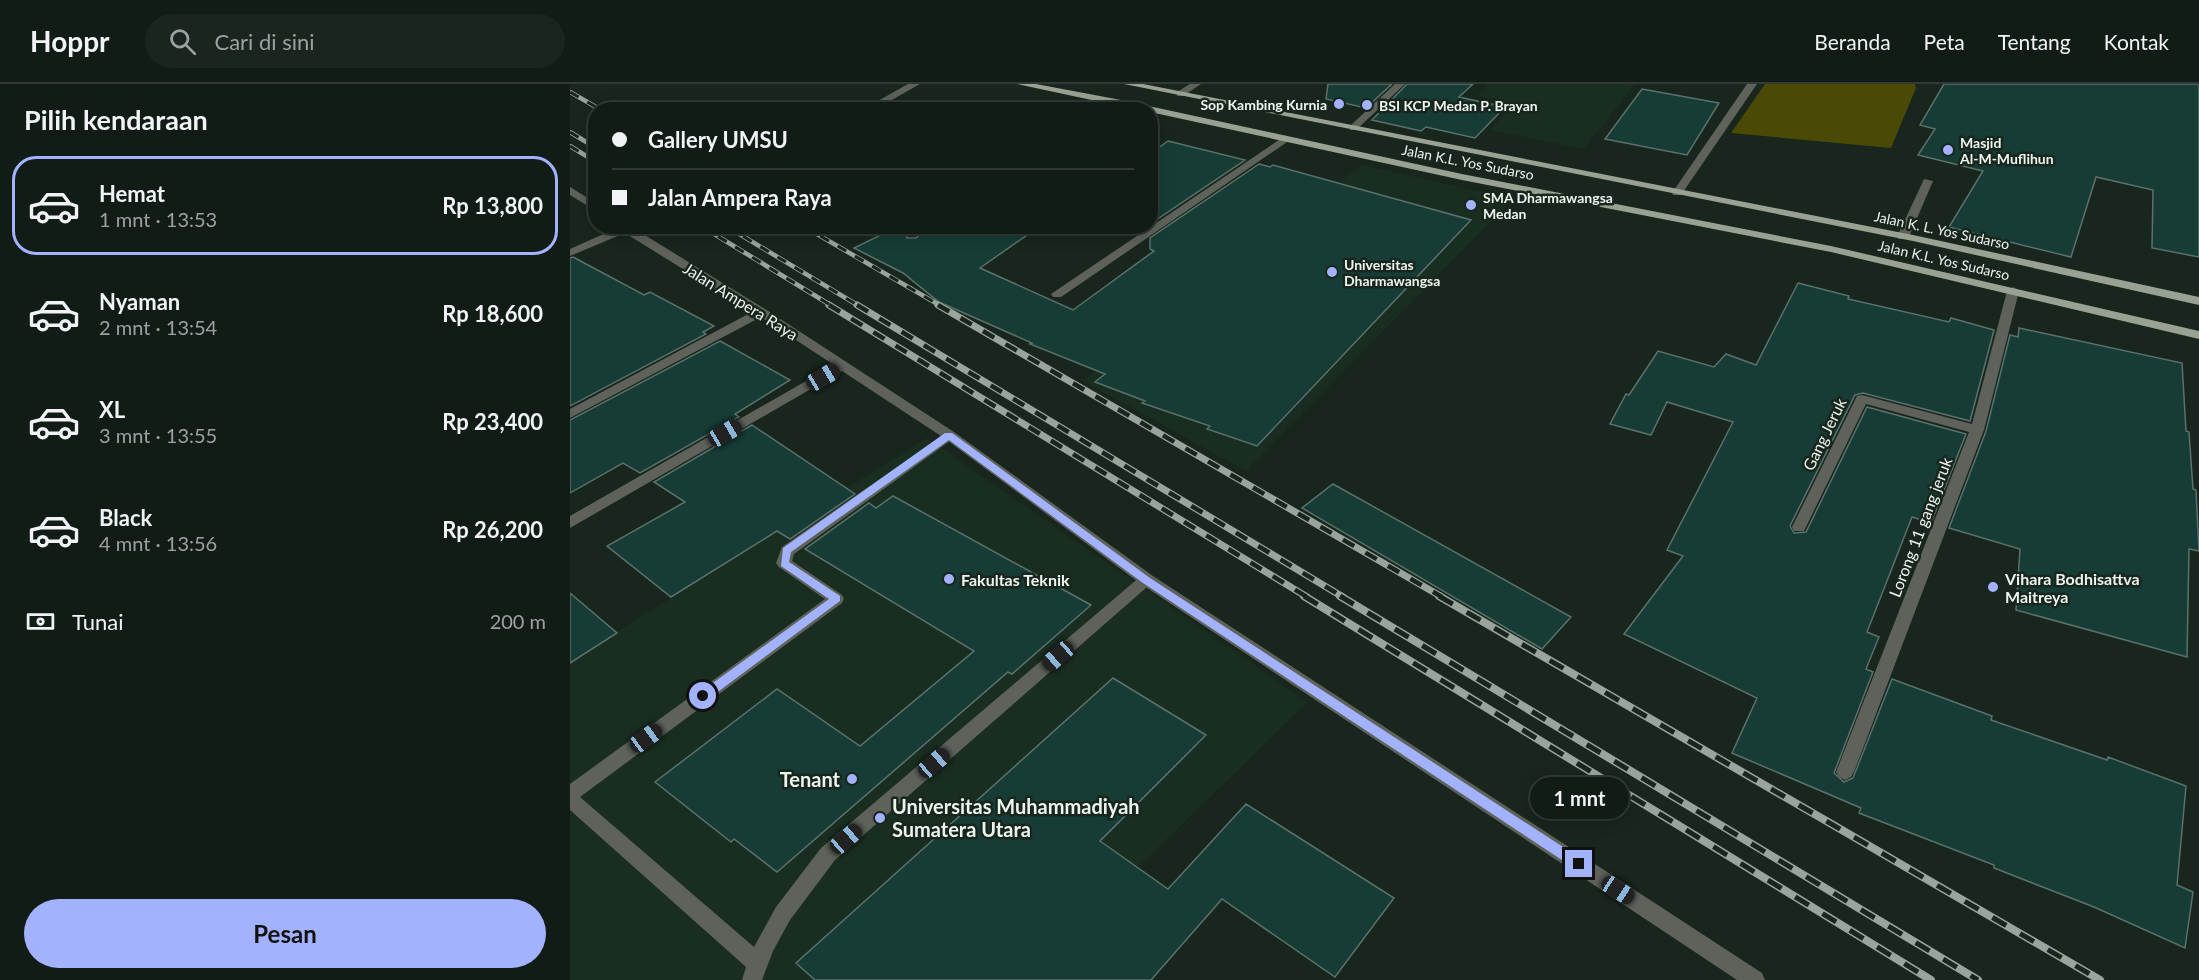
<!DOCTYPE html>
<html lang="id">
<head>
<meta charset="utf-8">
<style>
	body { margin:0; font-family:Lato,sans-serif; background:#1b251f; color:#f1f3f6; height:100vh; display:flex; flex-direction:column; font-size:22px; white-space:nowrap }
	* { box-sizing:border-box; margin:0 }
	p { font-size:20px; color:#9ca1a1 }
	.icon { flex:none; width:33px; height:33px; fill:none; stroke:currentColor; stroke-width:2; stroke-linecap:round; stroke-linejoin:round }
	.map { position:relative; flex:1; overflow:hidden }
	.drawer { display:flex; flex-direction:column; background:#121c16; width:570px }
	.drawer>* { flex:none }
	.hud { position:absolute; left:18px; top:18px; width:570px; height:132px; border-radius:24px; box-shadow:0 3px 15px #0003,0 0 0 2px #313a35; display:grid; align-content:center; height:132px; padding:0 24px; background:#121c16 }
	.end { position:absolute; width:27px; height:27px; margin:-14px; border:8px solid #a3b2fd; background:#111; box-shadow:0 0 0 3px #111 }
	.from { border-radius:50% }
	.bubble { position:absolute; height:42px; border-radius:21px; background:#121c16; box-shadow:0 3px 15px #0003,0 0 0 2px #313a35; font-size:20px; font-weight:700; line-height:42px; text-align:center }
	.car { position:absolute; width:18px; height:36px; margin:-18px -9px; border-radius:8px; box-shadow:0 0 4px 2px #0007; background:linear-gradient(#222 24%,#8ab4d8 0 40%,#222 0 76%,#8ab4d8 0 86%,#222 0) }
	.hud b { display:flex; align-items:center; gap:21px; height:57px; font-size:22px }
	.hud b+b { border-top:2px solid #313a35 }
	.hud i { width:15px; height:15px; background:#f1f3f6 }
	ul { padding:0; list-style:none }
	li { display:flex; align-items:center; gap:18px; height:99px; margin:0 12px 9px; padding:0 12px; border:3px solid transparent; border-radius:24px }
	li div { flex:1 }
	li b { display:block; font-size:22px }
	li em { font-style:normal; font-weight:700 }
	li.current { border-color:#a3b2fd }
	li>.icon { width:54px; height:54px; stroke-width:1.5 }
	h2 { padding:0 24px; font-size:27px; line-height:72px }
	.pay { display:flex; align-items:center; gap:15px; height:66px; padding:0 24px; font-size:22px }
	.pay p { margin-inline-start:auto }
	.primary-button { display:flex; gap:12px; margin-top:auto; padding:12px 24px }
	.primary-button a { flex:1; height:69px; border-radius:36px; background:#a3b2fd; color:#111; font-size:24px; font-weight:700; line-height:69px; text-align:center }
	header { display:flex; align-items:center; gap:36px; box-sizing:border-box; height:84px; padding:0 30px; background:#121c16; border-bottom:2px solid #313a35 }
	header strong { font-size:28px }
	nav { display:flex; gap:33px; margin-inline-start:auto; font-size:21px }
	.search { width:420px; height:54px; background:#1b251f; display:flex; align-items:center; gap:15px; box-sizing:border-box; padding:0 21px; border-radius:33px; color:#9ca1a1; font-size:22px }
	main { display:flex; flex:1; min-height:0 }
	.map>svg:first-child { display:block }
	.built { fill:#192e21 }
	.green { fill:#4a4a06 }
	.building { fill:#163c35; stroke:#5b716c; stroke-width:1.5 }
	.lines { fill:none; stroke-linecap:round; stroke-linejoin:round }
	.lane { fill:#5e625b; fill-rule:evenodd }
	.street { fill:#5e625b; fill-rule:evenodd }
	.primary { fill:#99a193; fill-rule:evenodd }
	.rail-far2-casing { stroke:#98a49c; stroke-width:4.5 }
	.rail-far1-casing { stroke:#98a49c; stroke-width:7 }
	.rail-casing { stroke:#98a49c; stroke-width:8 }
	.rail-far2 { stroke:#18261d; stroke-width:3; stroke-dasharray:10; stroke-linecap:butt }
	.rail-far1 { stroke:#18261d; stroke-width:4.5; stroke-dasharray:13; stroke-linecap:butt }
	.rail { stroke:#18261d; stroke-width:5; stroke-dasharray:16; stroke-linecap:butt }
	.route { fill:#a3b2fd }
	.poi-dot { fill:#a3b2fd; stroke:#18261d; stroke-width:2 }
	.labels { text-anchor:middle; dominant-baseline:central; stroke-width:5; stroke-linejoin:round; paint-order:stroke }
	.far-poi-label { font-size:14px; font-weight:bold; fill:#ebf5ee; stroke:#18261d; text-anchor:start }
	.far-street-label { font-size:14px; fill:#ebf5ee; stroke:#18261d }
	.street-label { font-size:16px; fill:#ebf5ee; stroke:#18261d }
	.poi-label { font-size:16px; font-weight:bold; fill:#ebf5ee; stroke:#18261d; text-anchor:start }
	.near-poi-label { font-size:20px; font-weight:bold; fill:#ebf5ee; stroke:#18261d; text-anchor:end }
</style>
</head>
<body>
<header>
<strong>Hoppr</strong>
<div class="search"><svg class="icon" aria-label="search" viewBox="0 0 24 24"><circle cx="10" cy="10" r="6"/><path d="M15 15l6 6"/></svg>Cari di sini</div>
<nav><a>Beranda</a><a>Peta</a><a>Tentang</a><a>Kontak</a></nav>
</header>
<main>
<section class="drawer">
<h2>Pilih kendaraan</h2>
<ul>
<li class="current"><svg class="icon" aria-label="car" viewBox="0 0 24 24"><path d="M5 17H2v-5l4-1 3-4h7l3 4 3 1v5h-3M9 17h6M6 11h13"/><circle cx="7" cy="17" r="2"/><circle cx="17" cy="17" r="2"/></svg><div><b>Hemat</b><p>1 mnt · 13:53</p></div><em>Rp 13,800</em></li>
<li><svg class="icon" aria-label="car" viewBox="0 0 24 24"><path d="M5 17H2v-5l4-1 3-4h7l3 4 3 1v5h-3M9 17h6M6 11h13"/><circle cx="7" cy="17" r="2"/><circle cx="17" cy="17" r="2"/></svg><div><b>Nyaman</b><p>2 mnt · 13:54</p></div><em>Rp 18,600</em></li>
<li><svg class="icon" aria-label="car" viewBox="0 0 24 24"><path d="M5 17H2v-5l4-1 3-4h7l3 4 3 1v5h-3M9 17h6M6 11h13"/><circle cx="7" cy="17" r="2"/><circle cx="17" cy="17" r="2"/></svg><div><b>XL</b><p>3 mnt · 13:55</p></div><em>Rp 23,400</em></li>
<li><svg class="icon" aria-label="car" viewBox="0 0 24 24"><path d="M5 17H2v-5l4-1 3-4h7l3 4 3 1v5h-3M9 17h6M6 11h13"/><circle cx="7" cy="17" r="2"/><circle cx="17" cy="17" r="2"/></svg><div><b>Black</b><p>4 mnt · 13:56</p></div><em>Rp 26,200</em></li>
</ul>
<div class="pay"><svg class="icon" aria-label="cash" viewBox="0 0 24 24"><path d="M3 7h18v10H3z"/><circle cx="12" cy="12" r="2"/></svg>Tunai<p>200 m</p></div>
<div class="primary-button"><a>Pesan</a></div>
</section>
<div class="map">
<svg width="1629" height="896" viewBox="0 0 1629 896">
	<rect width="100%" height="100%" fill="#18261d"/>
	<path class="built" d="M918,0H1065L1014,65L920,46L944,19L907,12Z
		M791,81L943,115L676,387L513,297Z
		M357,354L738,618L500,849L554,896H0V577Z"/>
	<path class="green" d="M1195,0H1345L1346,4L1321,64L1161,49Z"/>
	<path class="building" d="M758,0H822L796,24L756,15Z
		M837,0H903L889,13L935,23L905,54L856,43L851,47L802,36Z
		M1374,0H1629V173L1582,164L1583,106L1526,93L1501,173L1379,143L1413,87L1348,71L1365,45L1350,41Z
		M1072,5L1149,19L1117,71L1035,55Z
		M598,57L675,76L580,140V70Z
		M689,80L700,83L703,81L901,136L687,362L637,345L640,342L572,319L575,317L525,298L535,290L460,260L462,259L369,218L333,189L284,164L329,142H341L335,148L337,154H346L360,142H470L410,184L503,226L584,167L580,165V154Z
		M3,173L74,211L80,208L144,242L133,248L136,250L0,322V174Z
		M1228,199L1279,212L1278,215L1379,238L1381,234L1424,246L1400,337L1293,309L1285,311L1220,442L1224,449L1236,448L1297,323L1396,350L1361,439L1342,433L1297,548L1309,553L1296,585L1303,588L1264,689L1274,698L1283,694L1322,595L1422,632L1421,636L1537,676L1538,673L1616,702L1607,801L1623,808L1615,864L1524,823L1424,784V781L1289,729L1291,724L1162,669L1187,614L1054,550L1113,472L1097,466L1163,338L1097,318L1081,351L1040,340L1056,310L1059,311L1088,267L1144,283L1156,270L1186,281Z
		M1449,244L1612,279L1616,347L1619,348L1623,405L1626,406L1629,467L1619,465L1617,573L1446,526L1450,465L1379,444L1416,347L1440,251L1448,253Z
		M150,257L220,296L165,330L169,333L70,389L53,379L0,409V336Z
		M182,341L285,410L220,455L207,447L101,513L37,462L115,418L84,398Z
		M763,400L1001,533L972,565L732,424Z
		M323,412L521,521L442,590L438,588L207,788L164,755L161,758L85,698L207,605L290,662L404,567L235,465L299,419L306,424Z
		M0,509L47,549L0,579Z
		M543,594L636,651L530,757L598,805L676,720L824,814L765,893L652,815L581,896H245L226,879Z"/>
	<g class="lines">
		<path class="lane" d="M338,0H350L304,26H292Z
			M1177,0H1187L1111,111H1103L1102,109Z
			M1354,95L1363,97L1339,153L1337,155H1329L1327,153Z
			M379,347L386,351L384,354L224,470L222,477L272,511L274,515L272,519L10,713L184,863L206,823L251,764L571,492H583L585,496L265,776L220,836L203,867L192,896H172L176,883L0,726V700L255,515L209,483L206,479L212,463Z"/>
		<path class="street" d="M620,0H631L613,12H607V8Z
			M825,0H835L786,46H780V42Z
			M551,16L556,19L547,26H536Z
			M712,54L720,56L491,213H483L481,210Z
			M0,103L26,119V127L0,111Z
			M46,142H60L195,225L384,348L583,492L1192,889L1195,896H1167L571,500L374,354L272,287L0,444V432L264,281L191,233L0,334V325L182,228L55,149L0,172V165L47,144Z
			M345,142H358L345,152H337V148Z
			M1443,203L1449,207L1414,346L1284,688L1281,693L1275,696L1269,693L1266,688L1399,348L1296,320L1234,447H1224L1222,443L1287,312L1292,311L1402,340L1437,207Z"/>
		<path class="primary" d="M447,0H466L551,16L892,90L1261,162L1629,247V255L1261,168L892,96L580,28V26H568Z
			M554,0H573L1343,151L1629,213V221L1343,157Z"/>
		<g class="rail-far2-casing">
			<path id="rail-far2" d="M0,8L31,26
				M0,48L26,64
				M0,62L26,78
				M131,142L262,222
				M156,142L289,222
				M233,142L371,222"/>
		</g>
		<g class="rail-far1-casing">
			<path id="rail-far1" d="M259,221L737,513
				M287,221L773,513
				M368,221L872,513"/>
		</g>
		<g class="rail-casing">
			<path id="rail" d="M734,512L1361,896
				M770,512L1408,896
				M869,512L1530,896"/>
		</g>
		<use href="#rail-far2" class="rail-far2"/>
		<use href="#rail-far1" class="rail-far1"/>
		<use href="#rail" class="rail"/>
	</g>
	<path class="route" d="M375,349H382L580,494L1013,776V784H1004L573,499L379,356L221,468L219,478L270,512V517L137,616H129V609L259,515L211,482L213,464Z"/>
	<g class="poi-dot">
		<circle cx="769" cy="20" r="6"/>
		<circle cx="797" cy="21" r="6"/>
		<circle cx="1378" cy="66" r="6"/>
		<circle cx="901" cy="121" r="6"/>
		<circle cx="762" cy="188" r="6"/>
		<circle cx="379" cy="495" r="6"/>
		<circle cx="1423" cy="503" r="6"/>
		<circle cx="282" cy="695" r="6"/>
		<circle cx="310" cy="734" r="6"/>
	</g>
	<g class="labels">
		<g class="far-poi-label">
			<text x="757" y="20" text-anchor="end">Sop Kambing Kurnia</text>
			<text x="809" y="21">BSI KCP Medan P. Brayan</text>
			<text x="1390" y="58">Masjid<tspan x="1390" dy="16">Al-M-Muflihun</tspan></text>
			<text x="913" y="113">SMA Dharmawangsa<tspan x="913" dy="16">Medan</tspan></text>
			<text x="774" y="180">Universitas<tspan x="774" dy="16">Dharmawangsa</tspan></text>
		</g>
		<g class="far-street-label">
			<text transform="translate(898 78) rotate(11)">Jalan K.L. Yos Sudarso</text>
			<text transform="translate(1372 146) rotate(12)">Jalan K. L. Yos Sudarso</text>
			<text transform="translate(1374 176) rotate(13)">Jalan K.L. Yos Sudarso</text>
		</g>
		<g class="street-label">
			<text transform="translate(171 217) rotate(32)">Jalan Ampera Raya</text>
			<text transform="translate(1254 350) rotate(-64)">Gang Jeruk</text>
			<text transform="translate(1350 443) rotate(-69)">Lorong 11 gang jeruk</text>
		</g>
		<g class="poi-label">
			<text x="1435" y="494">Vihara Bodhisattva<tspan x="1435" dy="18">Maitreya</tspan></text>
			<text x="391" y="495">Fakultas Teknik</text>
		</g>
		<g class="near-poi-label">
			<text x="270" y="695">Tenant</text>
			<text x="322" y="722" text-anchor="start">Universitas Muhammadiyah<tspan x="322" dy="23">Sumatera Utara</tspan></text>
		</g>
	</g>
</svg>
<i class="end from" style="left:133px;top:612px"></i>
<i class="end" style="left:1009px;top:780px"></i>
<div class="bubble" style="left:960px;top:693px;width:99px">1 mnt</div>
<i class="car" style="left:253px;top:293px;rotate:60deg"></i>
<i class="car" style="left:155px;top:349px;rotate:60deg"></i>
<i class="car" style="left:488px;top:572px;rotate:229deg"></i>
<i class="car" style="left:76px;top:654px;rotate:54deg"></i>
<i class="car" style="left:364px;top:679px;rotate:49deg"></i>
<i class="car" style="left:276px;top:755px;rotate:49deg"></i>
<i class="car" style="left:1048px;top:806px;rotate:123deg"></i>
<div class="hud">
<b><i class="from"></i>Gallery UMSU</b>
<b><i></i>Jalan Ampera Raya</b>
</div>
</div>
</main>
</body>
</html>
